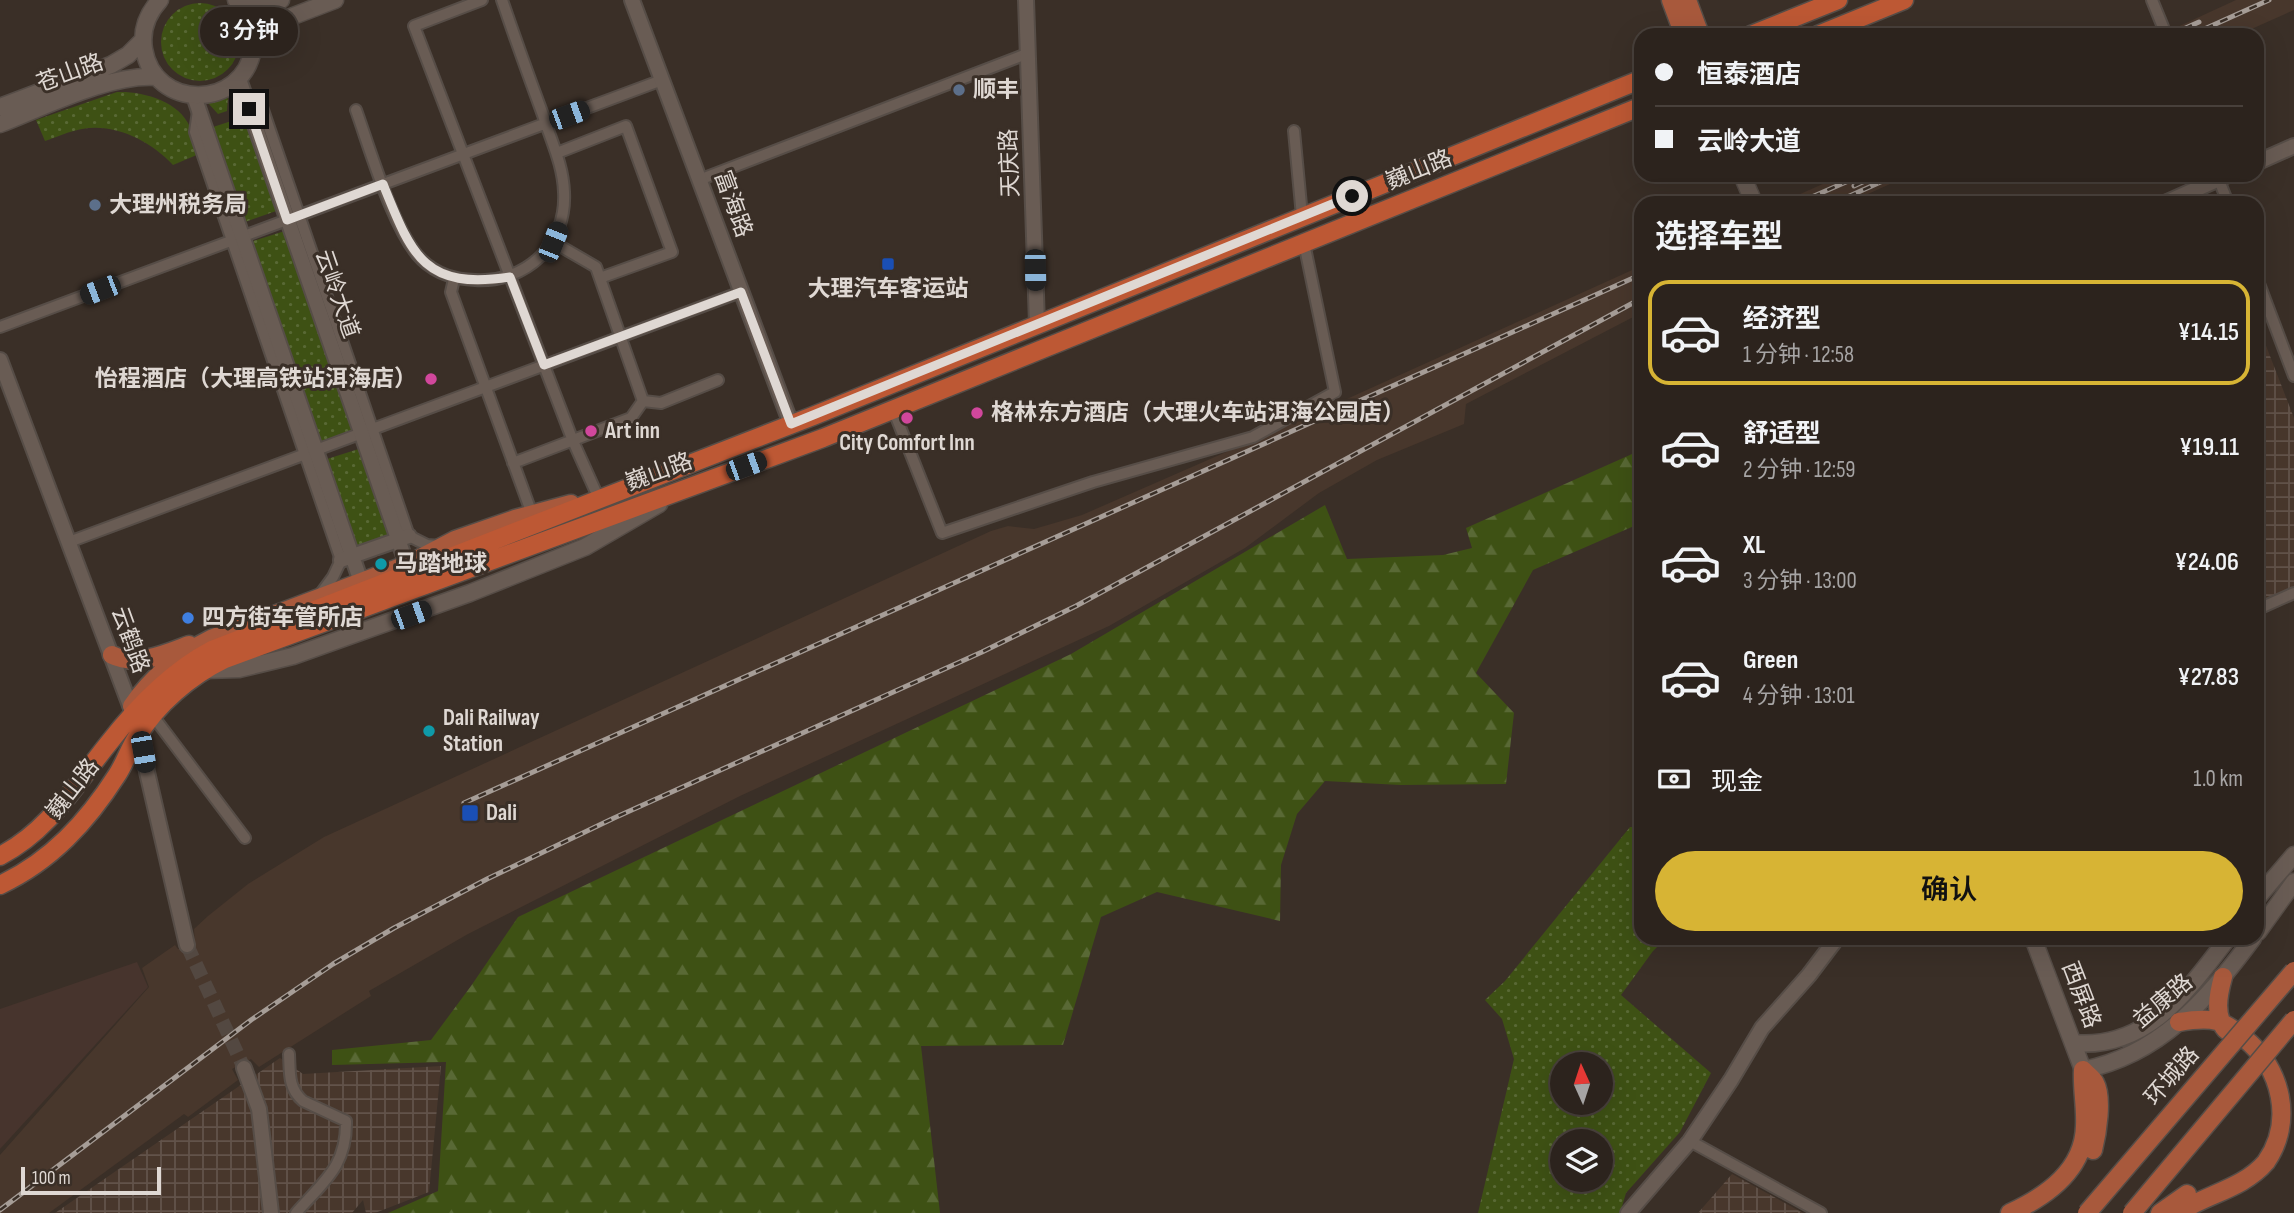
<!DOCTYPE html>
<html lang="zh">
<head>
<meta charset="utf-8">
<style>
	body { margin:0; font-family:"Sofia Sans Condensed","Noto Sans SC",sans-serif; background:#342b26; color:#f1f3f6; height:100vh; display:flex; flex-direction:column; font-size:26px; white-space:nowrap }
	* { box-sizing:border-box; margin:0 }
	p { font-size:23px; color:#a6a4a4 }
	.icon { flex:none; width:38px; height:38px; fill:none; stroke:currentColor; stroke-width:2; stroke-linecap:round; stroke-linejoin:round }
	.map { position:relative; flex:1; overflow:hidden }
	.drawer { position:absolute; left:1634px; top:196px; width:630px; height:749px; display:flex; flex-direction:column; background:#2c231d; border-radius:21px; box-shadow:0 7px 28px #0002,0 0 0 2px #48403b }
	.drawer>* { flex:none }
	.top-card { position:absolute; left:1634px; top:28px; width:630px; height:154px; border-radius:21px; box-shadow:0 7px 28px #0002,0 0 0 2px #48403b; display:grid; align-content:center; height:154px; padding:0 21px; background:#2c231d }
	.needle { width:46px; rotate:357deg }
	.tools { position:absolute; left:1550px; top:1052px; display:grid; gap:14px }
	.tools a { display:grid; place-items:center; width:63px; height:63px; border-radius:50%; background:#2c231d; box-shadow:0 7px 28px #0002,0 0 0 2px #48403b; font-size:35px }
	.scale { position:absolute; left:21px; bottom:18px; width:140px; box-sizing:border-box; padding-left:7px; border:4px solid #dfd8d3; border-top:0; font-size:19px; line-height:24px; white-space:nowrap; color:#dfd8d3; -webkit-text-stroke:5px #3a2f27; paint-order:stroke }
	.end { position:absolute; width:32px; height:32px; margin:-16px; border:9px solid #dfd8d3; background:#111; box-shadow:0 0 0 4px #111 }
	.from { border-radius:50% }
	.bubble { position:absolute; height:49px; border-radius:24px; background:#2c231d; box-shadow:0 7px 28px #0002,0 0 0 2px #48403b; font-size:23px; font-weight:600; line-height:49px; text-align:center }
	.car { position:absolute; width:21px; height:42px; margin:-21px -10px; border-radius:9px; box-shadow:0 0 5px 2px #0007; background:linear-gradient(#222 24%,#8ab4d8 0 40%,#222 0 76%,#8ab4d8 0 86%,#222 0) }
	.top-card b { display:flex; align-items:center; gap:24px; height:66px; font-size:26px }
	.top-card b+b { border-top:2px solid #48403b }
	.top-card i { width:18px; height:18px; background:#f1f3f6 }
	ul { padding:0; list-style:none }
	li { display:flex; align-items:center; gap:21px; height:105px; margin:0 14px 10px; padding:0 7px; border:4px solid transparent; border-radius:21px }
	li div { flex:1 }
	li b { display:block; font-size:26px }
	li em { font-style:normal; font-weight:600 }
	li.on { border-color:#d7b434 }
	li>.icon { width:63px; height:63px; stroke-width:1.5 }
	h2 { padding:0 21px; font-size:32px; line-height:84px }
	.pay { display:flex; align-items:center; gap:18px; height:77px; padding:0 21px; font-size:26px }
	.pay p { margin-inline-start:auto }
	.action { display:flex; gap:14px; margin-top:auto; padding:14px 21px }
	.action a { flex:1; height:80px; border-radius:42px; background:#d7b434; color:#111; font-size:28px; font-weight:600; line-height:80px; text-align:center }
	.map>svg:first-child { display:block }
	.commercial { fill:#47342d }
	.industrial { fill:url(#industrial-grid) }
	.built { fill:#48372c }
	.grass { fill:url(#grass-dots); fill-rule:evenodd }
	.forest { fill:url(#forest-firs) }
	.lines { fill:none; stroke-linecap:round; stroke-linejoin:round }
	.tertiary-tunnel { stroke:#534841; stroke-width:14; stroke-dasharray:14 7; stroke-linecap:butt }
	.minor-casing { stroke:#564d47; stroke-width:14 }
	.tertiary-casing { stroke:#564d47; stroke-width:18 }
	.secondary-casing { stroke:#564d47; stroke-width:19 }
	.primary-casing { stroke:#564d47; stroke-width:21 }
	.trunk-casing { stroke:#564d47; stroke-width:21 }
	.minor { stroke:#695c54; stroke-width:10 }
	.tertiary { stroke:#695c54; stroke-width:14 }
	.secondary { stroke:#695c54; stroke-width:16 }
	.primary { stroke:#a8593c; stroke-width:18 }
	.trunk { stroke:#bd5834; stroke-width:18 }
	.rail-casing { stroke:#a69d97; stroke-width:5 }
	.rail { stroke:#3a2f27; stroke-width:2.5; stroke-dasharray:8; stroke-linecap:butt }
	.primary-bridge-casing { stroke:#564d47; stroke-width:21; stroke-linecap:butt }
	.primary-bridge { stroke:#a8593c; stroke-width:18 }
	.route { stroke:#dfd8d3; stroke-width:9 }
	.service-dot { fill:#5c6f8a; stroke:#3a2f27; stroke-width:2.5 }
	.transit-dot { fill:#1a4fb4; stroke:#3a2f27; stroke-width:2.5 }
	.hotel-dot { fill:#d1479c; stroke:#3a2f27; stroke-width:2.5 }
	.culture-dot { fill:#0f9aa8; stroke:#3a2f27; stroke-width:2.5 }
	.shop-dot { fill:#3f7fe0; stroke:#3a2f27; stroke-width:2.5 }
	.labels { text-anchor:middle; dominant-baseline:central; stroke-width:6; stroke-linejoin:round; paint-order:stroke }
	.street-label { font-size:23px; fill:#dfd8d3; stroke:#3a2f27 }
	.poi-label { font-size:23px; font-weight:bold; fill:#dfd8d3; stroke:#3a2f27; text-anchor:start }
</style>
</head>
<body>
<div class="map">
<svg width="2294" height="1213" viewBox="0 0 2294 1213">
	<defs>
		<pattern id="industrial-grid" width="8" height="8" patternUnits="userSpaceOnUse" patternTransform="scale(1.75)"><rect width="8" height="8" fill="#48372c"/><path d="M0 4h8M4 0v8" fill="none" stroke="#62534a"/></pattern>
		<pattern id="grass-dots" width="8" height="8" patternUnits="userSpaceOnUse" patternTransform="scale(1.75)"><rect width="8" height="8" fill="#3e5114"/><path d="M2 2h.1M6 6h.1" fill="none" stroke="#596935" stroke-width="1.8" stroke-linecap="round"/></pattern>
		<pattern id="forest-firs" width="22" height="20" patternUnits="userSpaceOnUse" patternTransform="scale(1.75)"><rect width="22" height="20" fill="#3e5114"/><path d="M5 1l3.5 6h-7zM16 11l3.5 6h-7z" fill="#596935"/></pattern>
	</defs>
	<rect width="100%" height="100%" fill="#3a2f27"/>
	<path class="commercial" d="M137,962L148,987L0,1149V1009Z"/>
	<path class="industrial" d="M2258,325L2294,418V586L2258,602Z
		M280,1058L303,1074L441,1066L429,1192L375,1213H366L363,1200L352,1213H55Z
		M1732,1174L1803,1213H1698Z"/>
	<path class="built" d="M2236,0H2294V10L2238,35H2160Z
		M1843,175H1910L1848,203H1780Z
		M1641,266V313L1466,404L1464,424L1377,460L1319,493L1245,548L1109,626L740,796L468,934L369,991L371,996L259,1067L251,1059L232,1069L238,1080L188,1117L184,1114L49,1213H0V1155L149,987L142,968L175,945L178,949L195,945L194,929L208,916L248,884L324,837L991,531L1008,526L1034,529L1082,515L1329,407Z"/>
	<path class="grass" d="M161 42a39 39 0 1 1 78 0a39 39 0 1 1-78 0Z
		M117,92C143,91 179,101 190,127C194,135 196,145 199,154L173,165C150,141 116,123 82,129C70,131 57,137 45,141L36,120Z
		M228,96L227,111L218,114L208,103Z
		M247,116L279,210L245,222L213,127Z
		M291,229L358,430L320,443L253,241Z
		M365,447L395,537L357,549L327,459Z
		M1630,827H1641L1642,938H1666L1653,951L1621,995L1711,1073L1680,1132L1626,1193L1620,1213H1478L1514,1059L1502,1019L1485,1000L1505,981ZM1601,1064V1102H1563V1064ZM1601,1141V1180H1563V1141Z"/>
	<path class="forest" d="M1641,450V523L1533,570L1476,673L1514,713L1506,784L1400,785L1325,781L1297,814L1281,865L1280,921L1157,892L1101,917L1063,1045L921,1046L940,1213H388L438,1191L446,1062L332,1065V1050L431,1040L471,986L518,917L1071,654L1325,505L1347,559L1443,555L1472,548L1466,528Z"/>
	<g class="lines">
		<path class="tertiary-tunnel" d="M187,945L244,1068"/>
		<g class="minor-casing">
			<path id="minor" d="M482,0L414,26L573,441L599,499
				M2152,0L2163,27
				M244,93L262,107L409,536L427,545L441,546
				M356,110C370,149 394,233 422,260C438,275 455,279 475,280C527,283 567,244 564,192C563,164 551,141 543,115C529,77 515,38 502,0
				M198,111L195,132L341,560L333,577L319,596
				M1294,131L1302,216
				M557,153L626,126L672,252L600,278
				M2217,175L2228,203
				M699,180L1029,53
				M553,242L596,267L643,401
				M454,279L451,292L532,514
				M2258,281L2294,376
				M0,327L662,80
				M643,401L661,403L718,380
				M893,409L942,533L1093,482L1253,437L1335,392L1304,243
				M513,463L631,418L643,401
				M69,542L741,292
				M2258,609L2294,593
				M153,716L245,838
				M289,1054C290,1073 288,1088 303,1101L346,1121C347,1166 324,1181 296,1213
				M1690,1141L1821,1213"/>
		</g>
		<g class="tertiary-casing">
			<path id="tertiary" d="M632,0L791,424
				M1026,0L1037,324
				M239,79L407,565
				M194,96L361,582
				M2258,162L2294,146
				M2165,203L2228,175
				M0,360L140,732L147,772L187,945
				M341,560L409,536
				M244,1068L259,1109L271,1213
				M1628,1213L1690,1141L1731,1080L1762,1028L1809,975L1837,938"/>
		</g>
		<g class="secondary-casing">
			<path id="secondary" d="M160,0C147,14 141,30 144,49C154,111 243,110 253,49C256,31 249,12 236,0
				M242,6L281,0
				M253,44L288,18L335,0
				M0,107L111,65L128,55L143,40
				M0,124C44,107 111,73 157,77
				M1742,175L1754,203
				M204,670L239,669L293,656L470,593L585,547L659,504
				M2258,897L2294,855
				M2258,932L2294,882
				M2033,938L2083,1070C2160,1055 2208,999 2253,938
				M2073,1043C2148,1050 2187,991 2228,938"/>
		</g>
		<g class="primary-casing">
			<path id="primary" d="M1671,0L1684,35
				M1687,0L1700,35
				M112,655C137,667 165,654 189,645
				M132,706C152,677 181,654 211,639L409,564L455,540L515,519L571,504
				M2223,977C2218,995 2214,1016 2226,1030
				M2083,1070C2086,1074 2093,1078 2095,1083C2103,1098 2097,1134 2093,1150
				M2010,1213C2047,1196 2084,1170 2085,1126C2086,1107 2082,1089 2083,1070
				M2160,1213L2187,1194
				M2178,1213C2206,1194 2243,1189 2266,1162C2294,1122 2282,1068 2244,1038C2237,1032 2226,1024 2217,1021C2205,1018 2191,1020 2179,1022"/>
		</g>
		<g class="trunk-casing">
			<path id="trunk" d="M1751,35L1838,0
				M1818,35L1904,0
				M0,856C50,830 74,786 108,744C136,708 172,671 212,650L813,416L1642,79
				M0,885C51,861 87,822 117,775C125,763 129,749 137,737C157,704 190,676 225,659L823,438L1642,106"/>
		</g>
		<use href="#minor" class="minor"/>
		<use href="#tertiary" class="tertiary"/>
		<use href="#secondary" class="secondary"/>
		<use href="#primary" class="primary"/>
		<use href="#trunk" class="trunk"/>
		<g class="rail-casing">
			<path id="rail" d="M2170,35L2199,22
				M2191,35L2269,0
				M1854,186L1878,175
				M1798,203L1862,175
				M1834,203L1896,175
				M464,803L1642,274
				M0,1210L251,1020L333,964L394,928L487,879L614,818L982,652L1076,606L1642,298"/>
		</g>
		<use href="#rail" class="rail"/>
		<g class="primary-bridge-casing">
			<path id="primary-bridge" d="M2087,1213L2294,971
				M2132,1213L2294,1020"/>
		</g>
		<use href="#primary-bridge" class="primary-bridge"/>
	</g>
	<g class="lines">
		<path class="route" d="M249,109L287,220L383,184C412,256 424,290 510,277L544,365L741,292L791,424L1352,196"/>
	</g>
	<g class="service-dot">
		<circle cx="959" cy="90" r="7"/>
		<circle cx="95" cy="205" r="7"/>
	</g>
	<g class="transit-dot">
		<rect x="881" y="257" width="14" height="14" rx="3.5"/>
		<rect x="461" y="804" width="18" height="18" rx="3.5"/>
	</g>
	<g class="hotel-dot">
		<circle cx="431" cy="379" r="7"/>
		<circle cx="977" cy="413" r="7"/>
		<circle cx="907" cy="418" r="7"/>
		<circle cx="591" cy="431" r="7"/>
	</g>
	<g class="culture-dot">
		<circle cx="381" cy="564" r="7"/>
		<circle cx="429" cy="731" r="7"/>
	</g>
	<circle class="shop-dot" cx="188" cy="618" r="7"/>
	<g class="labels">
		<g class="street-label">
			<text transform="translate(70 73) rotate(-20)">苍山路</text>
			<text transform="translate(1010 163) rotate(-92)">天庆路</text>
			<text transform="translate(1419 170) rotate(-22)">巍山路</text>
			<text transform="translate(733 204) rotate(70)">富海路</text>
			<text transform="translate(337 294) rotate(71)">云岭大道</text>
			<text transform="translate(659 472) rotate(-20)">巍山路</text>
			<text transform="translate(130 640) rotate(70)">云鹤路</text>
			<text transform="translate(73 789) rotate(-52)">巍山路</text>
			<text transform="translate(2081 995) rotate(69)">西屏路</text>
			<text transform="translate(2163 1001) rotate(-40)">益康路</text>
			<text transform="translate(2172 1076) rotate(-49)">环城路</text>
		</g>
		<g class="poi-label">
			<text x="973" y="90">顺丰</text>
			<text x="109" y="205">大理州税务局</text>
			<text x="888" y="289" text-anchor="middle">大理汽车客运站</text>
			<text x="417" y="379" text-anchor="end">怡程酒店（大理高铁站洱海店）</text>
			<text x="991" y="413">格林东方酒店（大理火车站洱海公园店）</text>
			<text x="605" y="431">Art inn</text>
			<text x="907" y="443" text-anchor="middle">City Comfort Inn</text>
			<text x="395" y="564">马踏地球</text>
			<text x="202" y="618">四方街车管所店</text>
			<text x="443" y="718">Dali Railway<tspan x="443" dy="26">Station</tspan></text>
			<text x="486" y="813">Dali</text>
		</g>
	</g>
</svg>
<div class="tools">
<a><svg class="needle" viewBox="-14 -14 28 28"><path d="M0-13l5 13h-10z" fill="#e53935"/><path d="M0 13l5-13h-10z" fill="#a6a4a4"/></svg></a>
<a><svg class="icon" aria-label="layers" viewBox="0 0 24 24"><path d="M12 4l9 5-9 5-9-5zM3 14l9 5 9-5"/></svg></a>
</div>
<div class="scale">100 m</div>
<i class="end from" style="left:1352px;top:196px"></i>
<i class="end" style="left:249px;top:109px"></i>
<div class="bubble" style="left:200px;top:7px;width:98px">3 分钟</div>
<i class="car" style="left:569px;top:115px;rotate:70deg"></i>
<i class="car" style="left:553px;top:242px;rotate:22deg"></i>
<i class="car" style="left:1035px;top:270px;rotate:179deg"></i>
<i class="car" style="left:100px;top:290px;rotate:249deg"></i>
<i class="car" style="left:746px;top:466px;rotate:70deg"></i>
<i class="car" style="left:411px;top:615px;rotate:70deg"></i>
<i class="car" style="left:143px;top:752px;rotate:170deg"></i>
<div class="top-card">
<b><i class="from"></i>恒泰酒店</b>
<b><i></i>云岭大道</b>
</div>
<section class="drawer">
<h2>选择车型</h2>
<ul>
<li class="on"><svg class="icon" aria-label="car" viewBox="0 0 24 24"><path d="M5 17H2v-5l4-1 3-4h7l3 4 3 1v5h-3M9 17h6M6 11h13"/><circle cx="7" cy="17" r="2"/><circle cx="17" cy="17" r="2"/></svg><div><b>经济型</b><p>1 分钟 · 12:58</p></div><em>¥14.15</em></li>
<li><svg class="icon" aria-label="car" viewBox="0 0 24 24"><path d="M5 17H2v-5l4-1 3-4h7l3 4 3 1v5h-3M9 17h6M6 11h13"/><circle cx="7" cy="17" r="2"/><circle cx="17" cy="17" r="2"/></svg><div><b>舒适型</b><p>2 分钟 · 12:59</p></div><em>¥19.11</em></li>
<li><svg class="icon" aria-label="car" viewBox="0 0 24 24"><path d="M5 17H2v-5l4-1 3-4h7l3 4 3 1v5h-3M9 17h6M6 11h13"/><circle cx="7" cy="17" r="2"/><circle cx="17" cy="17" r="2"/></svg><div><b>XL</b><p>3 分钟 · 13:00</p></div><em>¥24.06</em></li>
<li><svg class="icon" aria-label="car" viewBox="0 0 24 24"><path d="M5 17H2v-5l4-1 3-4h7l3 4 3 1v5h-3M9 17h6M6 11h13"/><circle cx="7" cy="17" r="2"/><circle cx="17" cy="17" r="2"/></svg><div><b>Green</b><p>4 分钟 · 13:01</p></div><em>¥27.83</em></li>
</ul>
<div class="pay"><svg class="icon" aria-label="cash" viewBox="0 0 24 24"><path d="M3 7h18v10H3z"/><circle cx="12" cy="12" r="2"/></svg>现金<p>1.0 km</p></div>
<div class="action"><a>确认</a></div>
</section>
</div>
</body>
</html>
